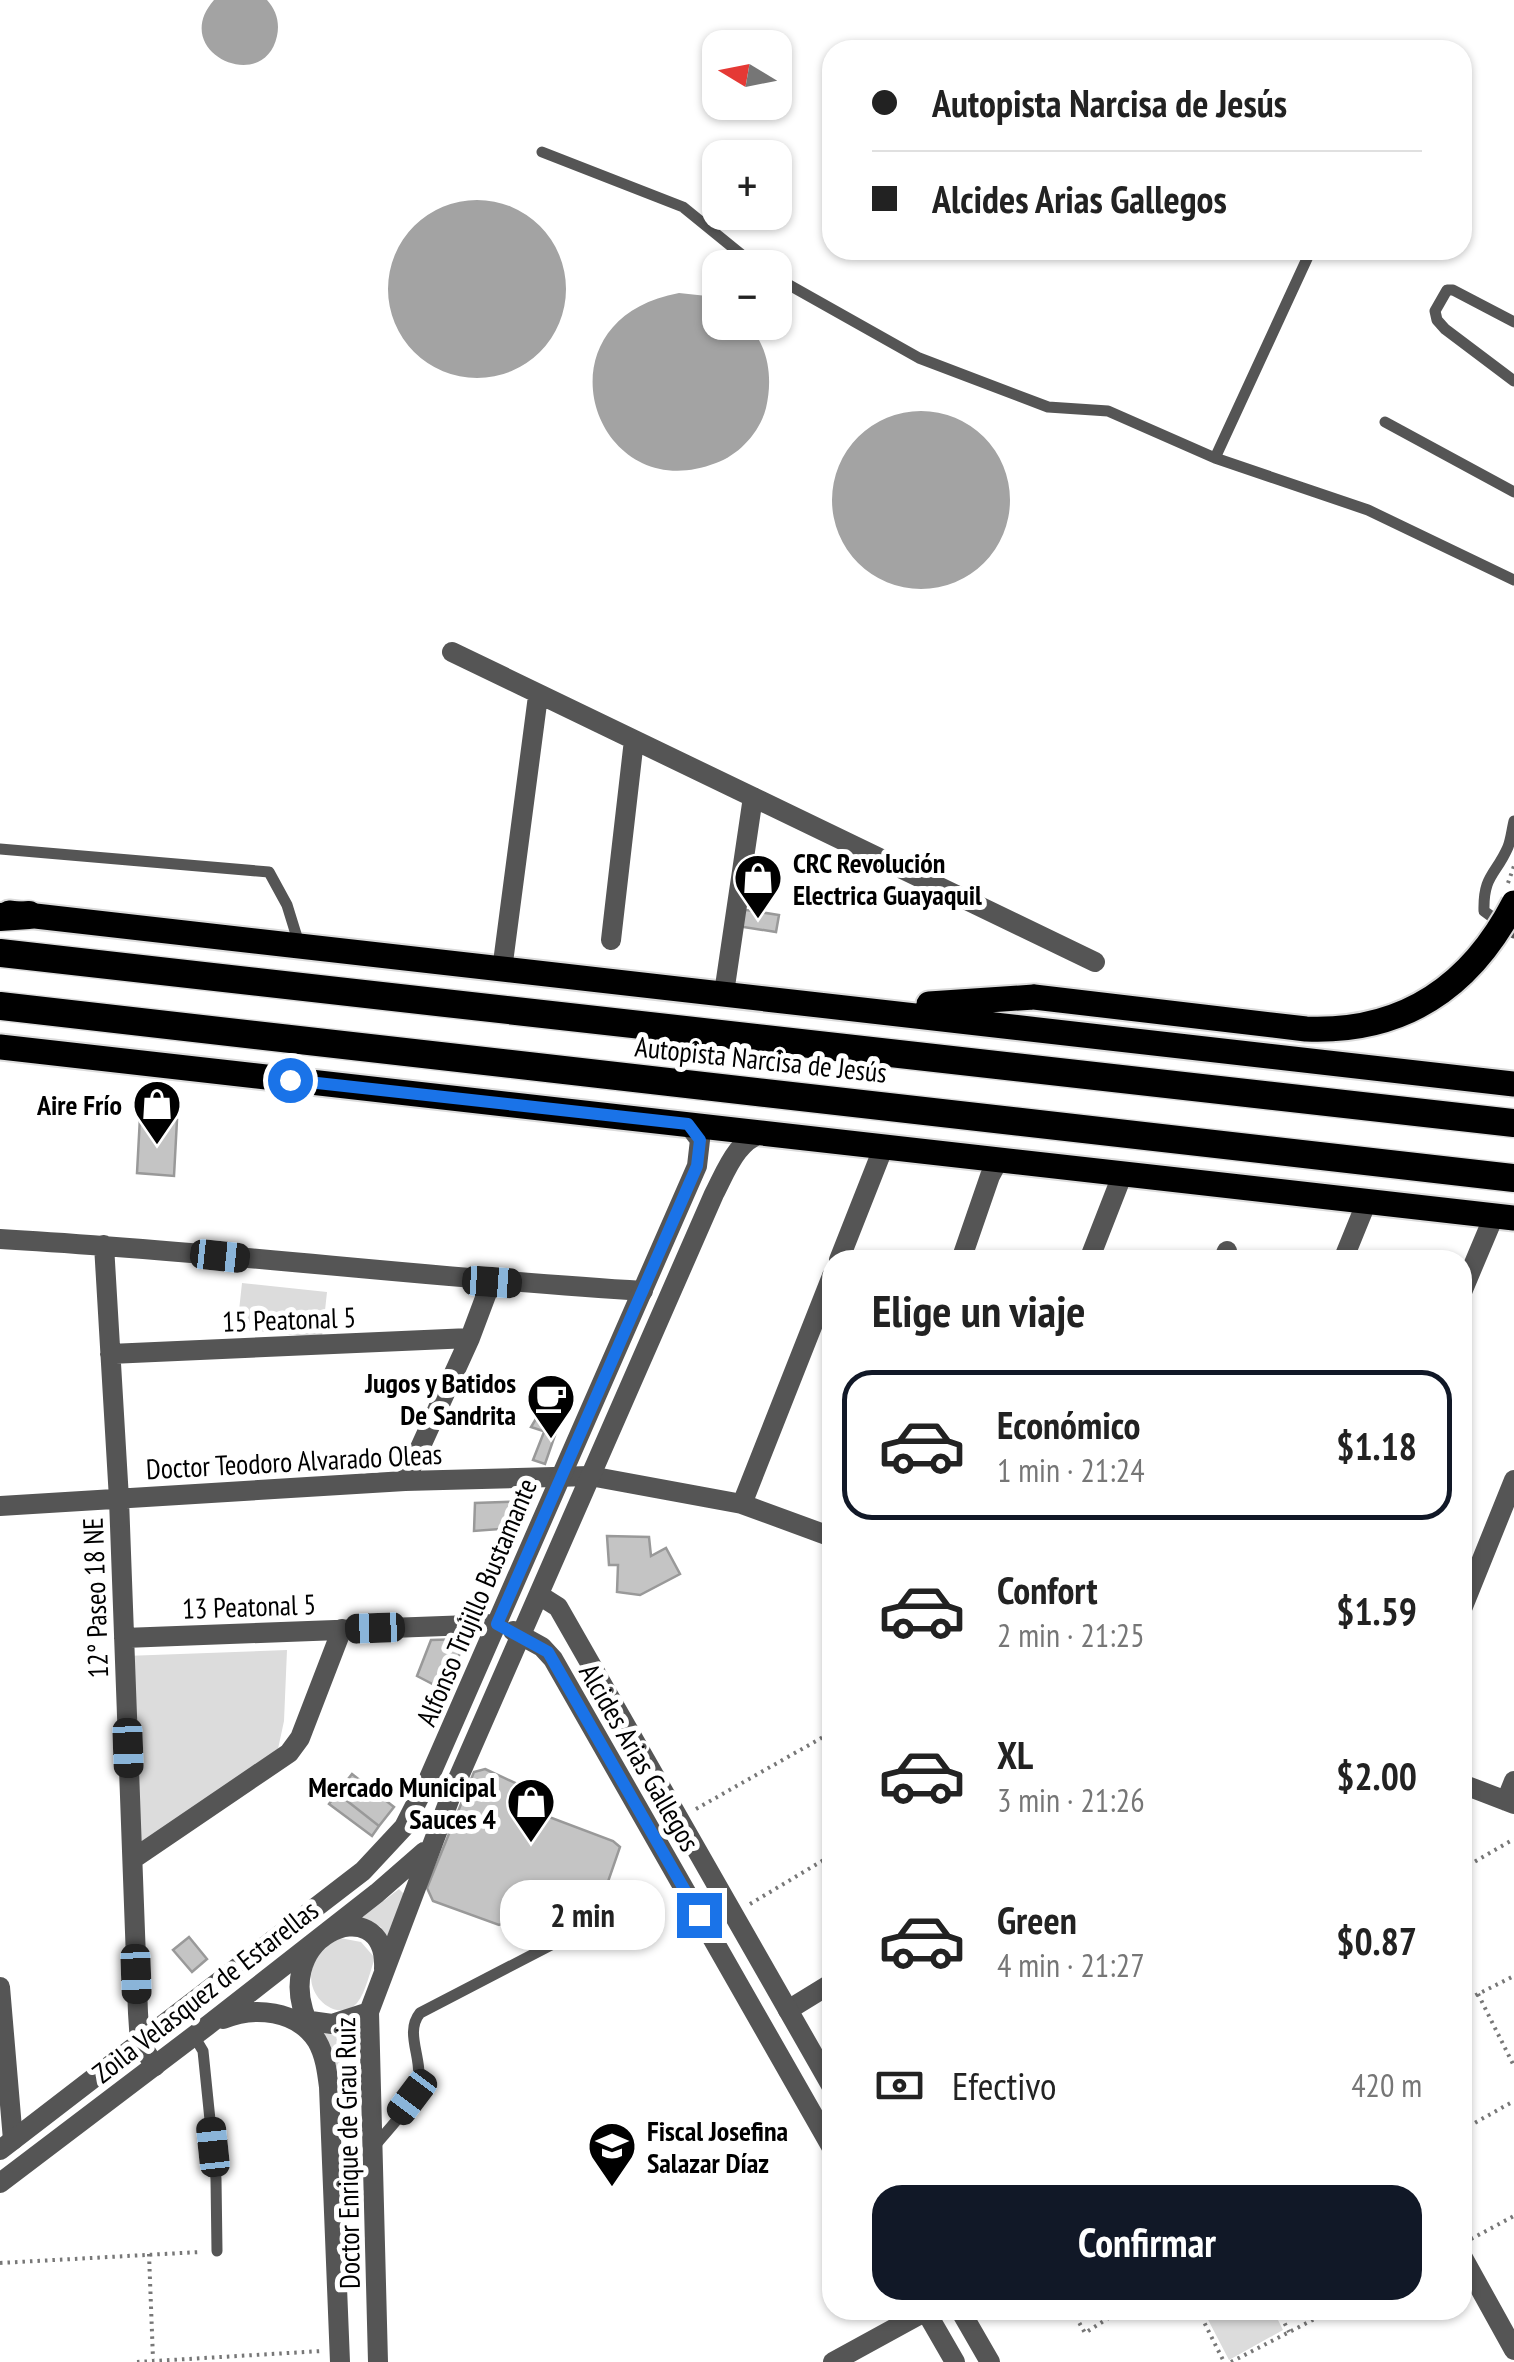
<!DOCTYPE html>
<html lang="es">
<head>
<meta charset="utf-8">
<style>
	body { margin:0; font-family:"PT Sans Narrow",sans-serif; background:#f2f2f2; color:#222; height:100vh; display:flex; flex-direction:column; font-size:38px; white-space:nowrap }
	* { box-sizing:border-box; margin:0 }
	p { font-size:32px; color:#767676 }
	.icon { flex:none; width:55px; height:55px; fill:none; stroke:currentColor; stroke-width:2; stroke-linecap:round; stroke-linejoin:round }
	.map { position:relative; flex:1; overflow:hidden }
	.panel { position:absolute; left:822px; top:1250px; width:650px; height:1070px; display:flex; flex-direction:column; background:#fff; border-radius:30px; box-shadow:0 2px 8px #0004 }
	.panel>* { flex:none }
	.hud { position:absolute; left:822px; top:40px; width:650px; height:220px; border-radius:30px; box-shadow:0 2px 8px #0004; display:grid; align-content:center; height:220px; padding:0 50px; background:#fff }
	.needle { width:65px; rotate:280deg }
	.buttons { position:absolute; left:702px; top:30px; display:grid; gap:20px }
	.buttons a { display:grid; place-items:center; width:90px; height:90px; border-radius:20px; background:#fff; box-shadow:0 2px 8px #0004; font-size:50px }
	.end { position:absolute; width:45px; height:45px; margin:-22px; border:12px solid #1a73e8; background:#fff; box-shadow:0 0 0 5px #fff }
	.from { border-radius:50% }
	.bubble { position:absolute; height:70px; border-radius:30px; background:#fff; box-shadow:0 2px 8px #0004; font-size:32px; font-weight:700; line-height:70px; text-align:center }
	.car { position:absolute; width:30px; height:60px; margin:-30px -15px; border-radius:12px; box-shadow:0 0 8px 2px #0007; background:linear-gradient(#222 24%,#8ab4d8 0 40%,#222 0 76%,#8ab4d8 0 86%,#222 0) }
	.hud b { display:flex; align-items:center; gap:35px; height:95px; font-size:38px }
	.hud b+b { border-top:2px solid #e0e0e0 }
	.hud i { width:25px; height:25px; background:#222 }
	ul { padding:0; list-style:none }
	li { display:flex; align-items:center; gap:30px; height:150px; margin:0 20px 15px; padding:0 30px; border:5px solid transparent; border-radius:30px }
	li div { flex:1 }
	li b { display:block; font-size:38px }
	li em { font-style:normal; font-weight:700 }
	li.selected { border-color:#111827 }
	li>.icon { width:90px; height:90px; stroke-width:1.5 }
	h2 { padding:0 50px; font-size:45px; line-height:120px }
	.pay { display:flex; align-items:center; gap:25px; height:110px; padding:0 50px; font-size:38px }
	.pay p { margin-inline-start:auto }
	.cta { display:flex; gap:20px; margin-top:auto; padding:20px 50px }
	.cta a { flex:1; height:115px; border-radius:30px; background:#111827; color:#fff; font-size:40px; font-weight:700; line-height:115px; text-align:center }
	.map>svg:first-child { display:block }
	.green { fill:#dcdcdc }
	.water { fill:#a3a3a3 }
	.building { fill:#c4c4c4; stroke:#999; stroke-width:2.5 }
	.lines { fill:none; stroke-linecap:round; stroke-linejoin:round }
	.primary-casing { stroke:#dbdbdb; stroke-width:29 }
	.trunk-casing { stroke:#dbdbdb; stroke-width:31 }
	.path { stroke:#777; stroke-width:4; stroke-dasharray:2.5 5; stroke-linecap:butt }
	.service { stroke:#555; stroke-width:11 }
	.minor { stroke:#555; stroke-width:20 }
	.tertiary { stroke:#555; stroke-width:20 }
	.primary { stroke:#000; stroke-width:25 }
	.trunk { stroke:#000; stroke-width:28 }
	.primary-bridge-casing { stroke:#dbdbdb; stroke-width:29; stroke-linecap:butt }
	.path-bridge { stroke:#777; stroke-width:4; stroke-dasharray:2.5 5; stroke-linecap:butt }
	.primary-bridge { stroke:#000; stroke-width:25 }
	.route { stroke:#1a73e8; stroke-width:12 }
	.labels { text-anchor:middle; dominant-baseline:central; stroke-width:10; stroke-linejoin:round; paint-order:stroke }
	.poi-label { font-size:28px; font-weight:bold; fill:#000; stroke:#fff; text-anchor:end }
	.street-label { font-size:28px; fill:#000; stroke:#fff }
</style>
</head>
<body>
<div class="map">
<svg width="1514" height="2362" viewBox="0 0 1514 2362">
	<rect width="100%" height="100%" fill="#fff"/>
	<path class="green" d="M242,1283L327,1292L322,1338L237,1329Z
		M287,1650L284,1721L278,1749L138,1847L125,1656Z
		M399,1889L404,1894L387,1937L381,1927L360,1919Z
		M340,1938L361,1942L375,1958C370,1971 366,1992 357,2003C333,2031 277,1973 340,1938Z
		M354,2032L348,2083H344L322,2036L325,2033Z
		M1203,2310H1273L1283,2330L1229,2360Z"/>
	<path class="water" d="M214,0H267C276,10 280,22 277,36C264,96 168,52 214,0Z
		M388 289a89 89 0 1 1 178 0a89 89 0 1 1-178 0Z
		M679,293L707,296L720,303V322L746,323C769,345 773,379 766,408C760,432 739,455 716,463C593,511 531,320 679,293Z
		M832 500a89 89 0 1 1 178 0a89 89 0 1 1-178 0Z"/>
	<path class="building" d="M740,909L779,915L776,932L737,926Z
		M140,1117L177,1120L174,1176L137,1173Z
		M543,1407L562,1413L555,1435L531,1427Z
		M544,1432L555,1435L545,1464L533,1460Z
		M526,1501L515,1528L474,1531L475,1503Z
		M607,1536L649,1537L651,1556L666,1548L680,1574L640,1595L617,1592L618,1565H609Z
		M465,1639L446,1691L417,1676L431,1640Z
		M485,1769L548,1798L553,1804L549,1817L613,1841L620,1847L601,1902L586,1906L529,1884L514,1919L499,1925L433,1901L427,1888L474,1772Z
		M352,1774L394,1807L379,1826L337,1793Z
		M337,1793L379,1826L372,1836L329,1804Z
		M189,1937L207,1959L192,1972L173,1950Z"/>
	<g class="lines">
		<g class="primary-casing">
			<path id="primary" d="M9,913L1514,1084
				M929,1004L1034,997
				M0,1047L1514,1218"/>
		</g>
		<g class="trunk-casing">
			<path id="trunk" d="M0,917L29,915
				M0,953L1514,1123
				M0,1006L1514,1178"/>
		</g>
		<path class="path" d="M696,1809L832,1732
			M1462,1869L1514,1839
			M750,1904L832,1855
			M1478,1994L1514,2066
			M1462,2002L1514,1976
			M1462,2130L1514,2101
			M1471,2239L1514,2216
			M149,2254L153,2359
			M0,2263L200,2252
			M1072,2310L1085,2333L1121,2310
			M1198,2310L1224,2362
			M1278,2310L1289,2332
			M137,2362L322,2351
			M1231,2362L1332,2310"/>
		<path class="service" d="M542,152L683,207L758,268
			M775,277L919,358L1048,407L1108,411L1215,458L1368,510L1514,580
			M1514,322L1453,290H1447L1435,311L1437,320L1445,329L1514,381
			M1385,422L1514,492
			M1215,458L1311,250
			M1514,821C1512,829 1511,839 1508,847C1496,875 1483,875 1484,911L1514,933
			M0,849L269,872L287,905L300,947
			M194,2036L203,2051L216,2179L217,2251
			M374,2147C388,2129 414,2105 418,2082C423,2058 404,2033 420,2013L632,1903"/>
		<path class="minor" d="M452,652L1095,962
			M611,940L634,740
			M502,970L538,696
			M724,993L753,797
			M0,1239C215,1251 428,1278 643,1291
			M104,1245L119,1499L138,2013L140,2043L155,2066
			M839,1260L884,1146
			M961,1260L990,1176L999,1159
			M1089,1260L1123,1173
			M1223,1260L1227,1251
			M1343,1260L1367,1201
			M1462,1292L1494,1216
			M110,1354L470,1338
			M405,1481L470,1338L491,1282
			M742,1504L832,1276
			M0,1506L405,1481L590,1476L742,1504L832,1537
			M1462,1609L1514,1480
			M124,1638L497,1624
			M1462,1784L1514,1804
			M1506,1801L1514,1781
			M133,1859L289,1753L300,1738L342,1629
			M0,1987L13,2140
			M788,2010L832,1983
			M1462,2256L1514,2350
			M833,2362L928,2310"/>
		<path class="tertiary" d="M539,1595L558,1607L832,2087
			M513,1631L542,1647L553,1659L832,2148
			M223,2019C254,2006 297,2010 317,2041C325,2055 327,2071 329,2087L340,2362
			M296,2019L332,2024L369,2012
			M314,2035C257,1935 388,1885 384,1969
			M0,2150L363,1871L404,1827L429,1778L697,1166L700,1140L688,1124
			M0,2183L207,2026L377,1893L424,1852
			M925,2310L955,2362
			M960,2310L990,2362
			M378,2362L369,2012L453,1790L714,1194C727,1169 737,1139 766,1132"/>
		<use href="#primary" class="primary"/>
		<use href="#trunk" class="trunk"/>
		<g class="primary-bridge-casing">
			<path id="primary-bridge" d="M1034,997L1306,1029C1402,1033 1470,988 1514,903"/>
		</g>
		<path class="path-bridge" d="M1508,883L1514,866"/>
		<use href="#primary-bridge" class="primary-bridge"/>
	</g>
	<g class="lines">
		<path class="route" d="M290,1080L688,1124L700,1140L697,1166L497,1624L548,1652L699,1915"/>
	</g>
	<defs>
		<g id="shop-pin" transform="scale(2.5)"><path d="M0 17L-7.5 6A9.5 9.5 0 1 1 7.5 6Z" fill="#000" stroke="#fff"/><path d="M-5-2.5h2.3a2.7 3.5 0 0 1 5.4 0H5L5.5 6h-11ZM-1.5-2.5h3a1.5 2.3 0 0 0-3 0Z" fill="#fff"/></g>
		<g id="cafe-pin" transform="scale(2.5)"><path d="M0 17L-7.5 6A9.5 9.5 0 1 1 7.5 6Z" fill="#000" stroke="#fff"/><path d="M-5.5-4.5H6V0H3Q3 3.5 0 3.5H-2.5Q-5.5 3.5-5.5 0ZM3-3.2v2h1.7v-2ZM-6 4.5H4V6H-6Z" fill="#fff"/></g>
		<g id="school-pin" transform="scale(2.5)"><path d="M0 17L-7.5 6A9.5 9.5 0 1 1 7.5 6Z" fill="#000" stroke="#fff"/><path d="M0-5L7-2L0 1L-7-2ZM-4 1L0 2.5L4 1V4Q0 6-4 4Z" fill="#fff"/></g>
	</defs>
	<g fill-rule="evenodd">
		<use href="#shop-pin" x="758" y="878"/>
		<use href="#shop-pin" x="157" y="1104"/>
		<use href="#cafe-pin" x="551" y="1398"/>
		<use href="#shop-pin" x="531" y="1802"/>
		<use href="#school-pin" x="612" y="2146"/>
	</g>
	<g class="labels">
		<g class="poi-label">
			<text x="793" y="862" text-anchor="start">CRC Revolución<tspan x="793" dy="32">Electrica Guayaquil</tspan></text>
			<text x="122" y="1104">Aire Frío</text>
			<text x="516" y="1382">Jugos y Batidos<tspan x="516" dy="32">De Sandrita</tspan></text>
			<text x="496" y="1786">Mercado Municipal<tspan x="496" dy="32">Sauces 4</tspan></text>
			<text x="647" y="2130" text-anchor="start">Fiscal Josefina<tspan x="647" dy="32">Salazar Díaz</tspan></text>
		</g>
		<g class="street-label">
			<text transform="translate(761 1059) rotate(6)">Autopista Narcisa de Jesús</text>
			<text transform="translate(289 1319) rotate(-2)">15 Peatonal 5</text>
			<text transform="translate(294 1461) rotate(-3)">Doctor Teodoro Alvarado Oleas</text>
			<text transform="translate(95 1598) rotate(-92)">12° Paseo 18 NE</text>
			<text transform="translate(476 1602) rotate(-67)">Alfonso Trujillo Bustamante</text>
			<text transform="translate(249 1606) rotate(-2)">13 Peatonal 5</text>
			<text transform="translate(640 1757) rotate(60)">Alcides Arias Gallegos</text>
			<text transform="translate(205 1991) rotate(-38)">Zoila Velasquez de Estarellas</text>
			<text transform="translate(347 2153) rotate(-91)">Doctor Enrique de Grau Ruiz</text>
		</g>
	</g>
</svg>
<div class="buttons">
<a><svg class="needle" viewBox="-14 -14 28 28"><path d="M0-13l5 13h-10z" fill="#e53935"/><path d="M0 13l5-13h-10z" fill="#767676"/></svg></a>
<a>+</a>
<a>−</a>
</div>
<i class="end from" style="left:290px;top:1080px"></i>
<i class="end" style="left:699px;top:1915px"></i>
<div class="bubble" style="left:500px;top:1880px;width:165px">2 min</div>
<i class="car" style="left:220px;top:1256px;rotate:96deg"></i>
<i class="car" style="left:492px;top:1282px;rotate:94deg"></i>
<i class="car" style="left:375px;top:1628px;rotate:268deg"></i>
<i class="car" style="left:128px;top:1748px;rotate:178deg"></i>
<i class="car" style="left:136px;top:1974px;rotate:178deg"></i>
<i class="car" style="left:412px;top:2097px;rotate:217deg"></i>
<i class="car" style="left:213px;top:2147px;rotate:354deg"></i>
<div class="hud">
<b><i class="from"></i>Autopista Narcisa de Jesús</b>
<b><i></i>Alcides Arias Gallegos</b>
</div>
<section class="panel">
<h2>Elige un viaje</h2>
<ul>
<li class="selected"><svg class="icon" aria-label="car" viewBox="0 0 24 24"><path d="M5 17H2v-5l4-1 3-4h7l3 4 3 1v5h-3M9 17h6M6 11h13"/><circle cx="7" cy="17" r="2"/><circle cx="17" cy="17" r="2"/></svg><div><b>Económico</b><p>1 min · 21:24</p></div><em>$1.18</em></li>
<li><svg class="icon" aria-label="car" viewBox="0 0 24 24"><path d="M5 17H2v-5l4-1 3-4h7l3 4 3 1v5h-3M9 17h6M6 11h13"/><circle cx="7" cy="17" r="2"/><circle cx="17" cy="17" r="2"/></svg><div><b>Confort</b><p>2 min · 21:25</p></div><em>$1.59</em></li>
<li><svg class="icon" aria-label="car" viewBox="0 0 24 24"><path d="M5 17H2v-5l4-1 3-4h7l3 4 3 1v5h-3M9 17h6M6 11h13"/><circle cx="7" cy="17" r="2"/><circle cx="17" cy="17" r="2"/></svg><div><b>XL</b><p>3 min · 21:26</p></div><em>$2.00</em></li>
<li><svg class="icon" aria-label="car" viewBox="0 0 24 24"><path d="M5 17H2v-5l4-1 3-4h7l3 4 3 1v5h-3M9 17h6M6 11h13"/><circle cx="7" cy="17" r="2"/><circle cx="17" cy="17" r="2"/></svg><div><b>Green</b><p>4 min · 21:27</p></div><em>$0.87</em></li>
</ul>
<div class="pay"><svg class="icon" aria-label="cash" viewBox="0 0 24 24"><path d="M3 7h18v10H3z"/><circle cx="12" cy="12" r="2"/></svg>Efectivo<p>420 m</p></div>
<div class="cta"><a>Confirmar</a></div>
</section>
</div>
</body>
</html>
